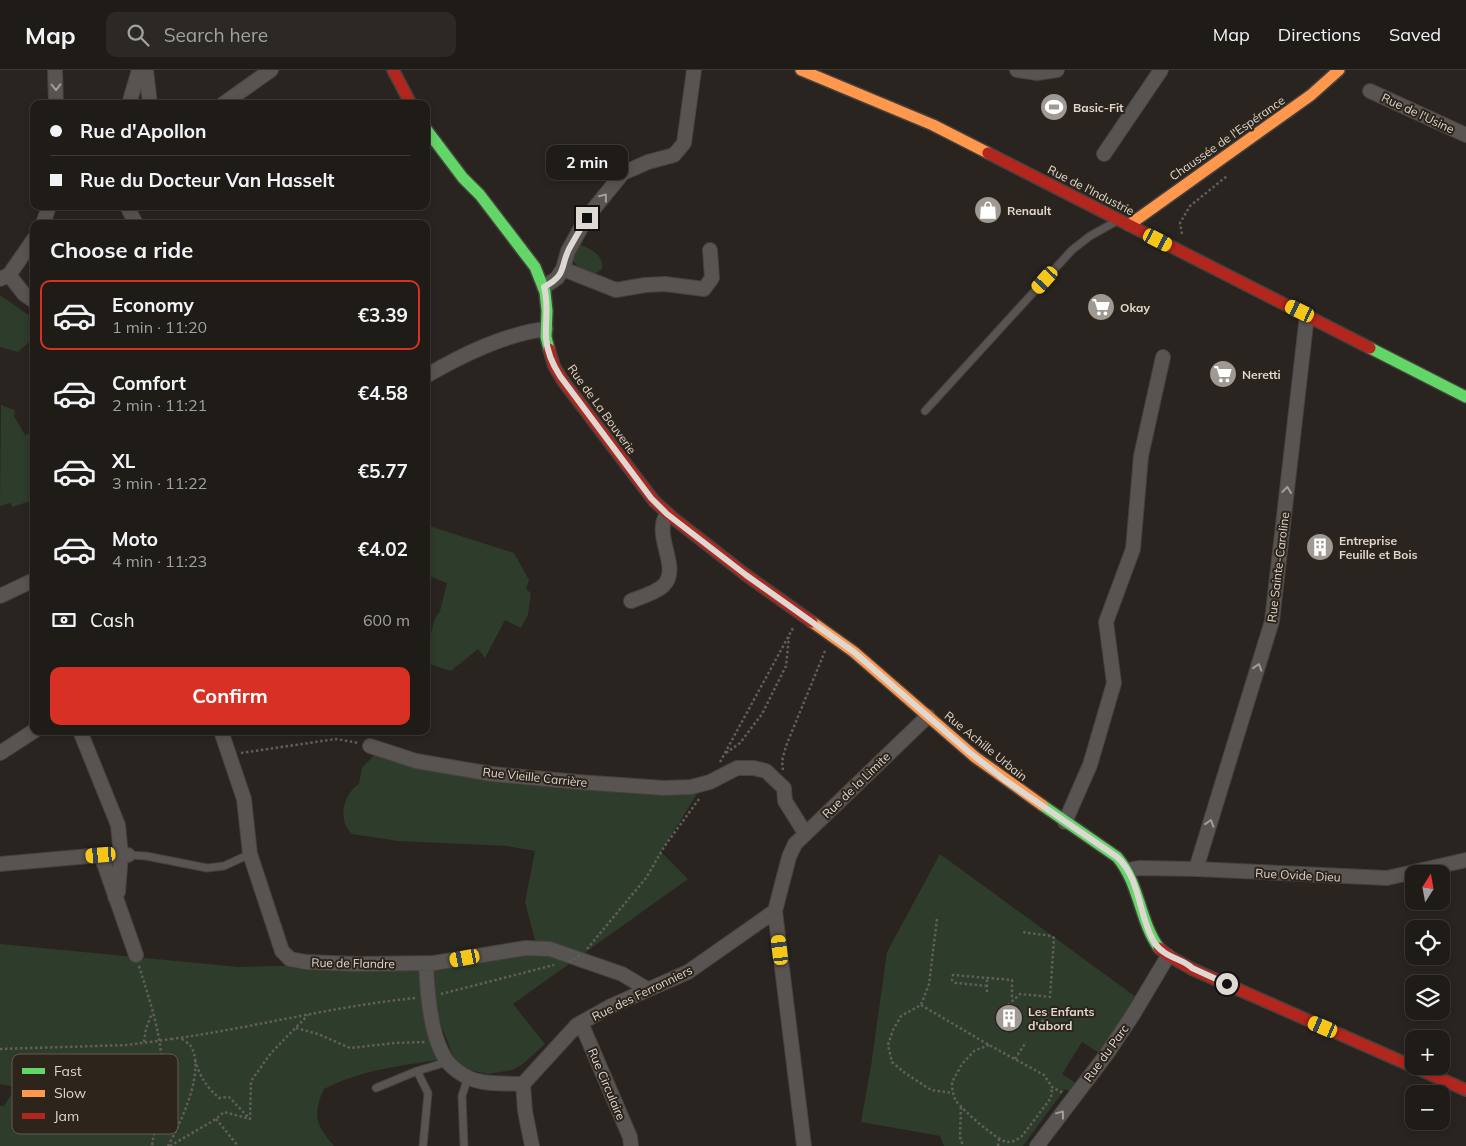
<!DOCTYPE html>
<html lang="en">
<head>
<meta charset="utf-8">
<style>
	body { margin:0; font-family:Mulish,sans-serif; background:#2c2824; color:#f1f3f6; height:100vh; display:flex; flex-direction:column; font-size:19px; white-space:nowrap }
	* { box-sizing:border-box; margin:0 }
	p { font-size:16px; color:#a1a1a1 }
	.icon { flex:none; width:28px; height:28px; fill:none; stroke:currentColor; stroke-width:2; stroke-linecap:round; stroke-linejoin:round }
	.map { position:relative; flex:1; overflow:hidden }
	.details { position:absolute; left:30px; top:150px; width:400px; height:515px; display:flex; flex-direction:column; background:#1f1b17; border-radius:10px; box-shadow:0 2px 8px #0003,0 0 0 1px #3c3936 }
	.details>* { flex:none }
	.guide { position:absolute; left:30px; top:30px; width:400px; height:110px; border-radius:10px; box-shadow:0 2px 8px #0003,0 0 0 1px #3c3936; display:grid; align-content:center; height:110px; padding:0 20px; background:#1f1b17 }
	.needle { width:32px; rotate:11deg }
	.controls { position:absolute; left:1405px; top:795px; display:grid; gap:10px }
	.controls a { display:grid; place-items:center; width:45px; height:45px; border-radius:10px; background:#1f1b17; box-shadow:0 2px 8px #0003,0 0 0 1px #3c3936; font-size:25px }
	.end { position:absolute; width:22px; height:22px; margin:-11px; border:6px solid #ded8d2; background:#111; box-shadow:0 0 0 2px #111 }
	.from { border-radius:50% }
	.bubble { position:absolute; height:35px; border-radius:10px; background:#1f1b17; box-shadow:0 2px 8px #0003,0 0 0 1px #3c3936; font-size:16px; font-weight:700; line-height:35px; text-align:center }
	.car { position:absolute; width:15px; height:30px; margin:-15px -8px; border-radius:6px; box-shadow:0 0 4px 1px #0007; background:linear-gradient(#f5c518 24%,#345 0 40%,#f5c518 0 76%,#345 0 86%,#f5c518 0) }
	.guide b { display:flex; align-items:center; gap:18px; height:48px; font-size:19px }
	.guide b+b { border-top:1px solid #3c3936 }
	.guide i { width:12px; height:12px; background:#f1f3f6 }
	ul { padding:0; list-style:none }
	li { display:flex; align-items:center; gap:15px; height:70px; margin:0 10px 8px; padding:0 10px; border:2px solid transparent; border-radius:10px }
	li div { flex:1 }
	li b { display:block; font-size:19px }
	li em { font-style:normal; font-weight:700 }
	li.active { border-color:#d93025 }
	li>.icon { width:45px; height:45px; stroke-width:1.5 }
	h2 { padding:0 20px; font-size:22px; line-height:60px }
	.pay { display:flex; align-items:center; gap:12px; height:55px; padding:0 20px; font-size:19px }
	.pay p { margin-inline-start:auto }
	.primary-button { display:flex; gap:10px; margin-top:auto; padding:10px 20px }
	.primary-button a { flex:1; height:58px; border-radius:10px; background:#d93025; color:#fff; font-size:20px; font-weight:700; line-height:58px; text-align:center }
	header { display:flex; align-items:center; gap:30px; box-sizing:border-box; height:70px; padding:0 25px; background:#1f1b17; border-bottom:1px solid #3c3936 }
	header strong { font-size:24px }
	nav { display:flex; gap:28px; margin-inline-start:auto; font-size:18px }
	.search { width:350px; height:45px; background:#2c2824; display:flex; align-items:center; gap:12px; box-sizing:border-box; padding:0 18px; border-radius:10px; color:#a1a1a1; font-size:19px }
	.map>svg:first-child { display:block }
	.green { fill:#2e3c2b }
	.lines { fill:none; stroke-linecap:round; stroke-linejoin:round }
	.lane-casing { stroke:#46413e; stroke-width:9 }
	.street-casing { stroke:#46413e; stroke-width:16 }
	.fast-casing { stroke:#46413e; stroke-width:14 }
	.slow-casing { stroke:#46413e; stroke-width:14 }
	.jam-casing { stroke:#46413e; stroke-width:14 }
	.path { stroke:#625e5a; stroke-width:2.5; stroke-dasharray:2.5 2.5; stroke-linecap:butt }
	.lane { stroke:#585451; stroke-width:7 }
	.street { stroke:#585451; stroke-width:14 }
	.fast { stroke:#63d668; stroke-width:11 }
	.slow { stroke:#ff974d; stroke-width:11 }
	.jam { stroke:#b3261e; stroke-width:11 }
	.path-bridge { stroke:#625e5a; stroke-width:2.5; stroke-dasharray:2.5 2.5; stroke-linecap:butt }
	.oneway { stroke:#a29d98 }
	.route { stroke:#ded8d2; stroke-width:6 }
	.labels { text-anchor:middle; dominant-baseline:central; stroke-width:4; stroke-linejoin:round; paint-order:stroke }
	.poi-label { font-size:12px; font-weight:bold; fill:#ded8d2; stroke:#2d241b; text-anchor:start }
	.street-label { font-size:12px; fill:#ded8d2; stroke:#2d241b }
	.key { fill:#2d241b; stroke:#625a52; stroke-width:1 }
	.key-label { font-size:14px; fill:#ded8d2 }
</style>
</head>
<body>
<header>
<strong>Map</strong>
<div class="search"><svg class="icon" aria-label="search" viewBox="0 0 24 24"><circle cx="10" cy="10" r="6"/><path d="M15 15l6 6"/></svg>Search here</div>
<nav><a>Map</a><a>Directions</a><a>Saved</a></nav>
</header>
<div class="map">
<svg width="1466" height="1076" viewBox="0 0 1466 1076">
	<rect width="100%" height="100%" fill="#29241f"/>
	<path class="green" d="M581,175C592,179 604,186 602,199L595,204C579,199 563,192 581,175Z
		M0,225L34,249V268L18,282L0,277Z
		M1,335L15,340L14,346L25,365L34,362V430L12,437L11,433L0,436Z
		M426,455L514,483L529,510L526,519L531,523L528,545L521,558L505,550L485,588L478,579L451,601L426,593V582L435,548L440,541L447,513L426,505Z
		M380,679L404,690L700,719L661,782L688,809L513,934L545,974L523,994L512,1000L488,1004L469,1000L454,989L427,917L426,929L450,988C408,995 362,999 324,1019C312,1045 316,1055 334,1076H0V1036H4L16,1017L0,1014V874L239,897L357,894L537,878L525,832L535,781L507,776L398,771L352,764C337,750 343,724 359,714L362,698Z
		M940,784L1136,927L1099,983L1082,972L1062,1004L1077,1014L1072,1022L1065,1019L1023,1076H944L940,1066L861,1052L871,996L887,882Z"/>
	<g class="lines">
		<g class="lane-casing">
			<path id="lane" d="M925,341L1072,180L1090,166L1115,152
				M128,785L146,786L207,798L224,796L250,784
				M417,1001L428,1023L423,1076
				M376,1018L417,1001L447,992
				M464,1076L462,1026L468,1007"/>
		</g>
		<g class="street-casing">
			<path id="street" d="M55,0L56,34
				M146,0L150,34
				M1017,0L1037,3L1057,0
				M1370,21L1466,65
				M129,34L139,0
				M223,34L271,0
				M1104,84L1161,0
				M127,136L136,154
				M43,154L49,136
				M563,199L616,220L645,215L665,214L704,219L712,208L710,180
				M9,205L24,224L34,231
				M0,209L9,205L34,169
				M544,217L557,208L563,199L568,181L587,147L623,103L648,92L674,85L684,73L694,0
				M426,306C462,285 504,264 546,259
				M0,526L34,510
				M631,531C641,527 655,523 663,516C682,498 652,466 667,444
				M80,661L118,755L121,785L118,822L115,827
				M221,661L244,729L250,784L282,881L290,889L306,892L357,894L434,893L526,878L550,879L622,904L647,919
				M370,676L416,691L492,704L578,712L664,718L691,717L710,712L737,698H754L766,701L784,718L785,731L805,763
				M0,683L34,661
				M1065,752L1090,695L1114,613L1106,552L1133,479L1141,386L1163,287
				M101,785L136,885
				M0,794L101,785H128
				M1196,799L1272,551L1307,245
				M1128,800L1139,798L1196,799L1387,808L1466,790
				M426,893C427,922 430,967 447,991C451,997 462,1005 469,1008C485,1015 505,1013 523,1014
				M581,953L630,1067L631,1076
				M523,1014L577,955L611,936L688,902L775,841
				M523,1014L525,1041L532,1076
				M804,1076L775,841L789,787L795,774L928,646
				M1037,1076L1106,985L1134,943L1168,886"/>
		</g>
		<g class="fast-casing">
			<path id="fast" d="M426,59L463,108L480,125L535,197L545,222L547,241L546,267L549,279
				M1370,278L1466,327
				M1042,735L1117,787C1140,814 1139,850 1159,878"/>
		</g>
		<g class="slow-casing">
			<path id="slow" d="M801,0L933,55L988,83
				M1129,155L1311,25L1339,0
				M812,552L854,582L975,687L1042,735"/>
		</g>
		<g class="jam-casing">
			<path id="jam" d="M393,0L411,34
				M988,83L1370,278
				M549,279L554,296L563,311L654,431L673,448L746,505L812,552
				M1159,878L1169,886L1192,899L1466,1020"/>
		</g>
		<path class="path" d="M1182,164L1180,153L1190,136L1227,106
			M241,683L336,669L359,673
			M726,683L740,673L762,644L786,596L789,567
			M720,692L793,558
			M783,700L782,691L786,676L825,581
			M937,849L929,914L921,935L901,946L893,960L888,975L892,992L905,1003L931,1020L953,1023
			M587,879L646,808L664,777L699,729
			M139,896C147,922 156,948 160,975C165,1008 157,1044 152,1076
			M987,916L956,913L952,910L953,905L1012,910V926L1017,928
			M987,922V908
			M441,924L554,895
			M921,935L989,975L1044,1005L1052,1017L1063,1023
			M1008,935L1020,924L1050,927L1054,868L1052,866L1022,862
			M1039,956L1049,942
			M296,958L318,964L350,978L395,973L426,972
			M171,969C253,958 333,936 416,928
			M144,972L146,959L152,943
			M989,975L974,981L962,994L952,1012C952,1019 953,1025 956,1031C963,1040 998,1072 1008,1072C1014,1072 1018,1069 1022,1066L1051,1028L1052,1017
			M0,979L127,975L150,972
			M1015,989L1026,972
			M195,990C201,1008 205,1015 219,1028L229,1027L249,1048
			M961,1037L960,1067L963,1076
			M216,1049L238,1076
			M168,1076C180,1054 207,999 190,975C188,973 183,970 181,968
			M170,1076L216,1049L224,1042L250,1049L251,1011L271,983L308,945
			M998,1076L999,1069"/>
		<use href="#lane" class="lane"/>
		<use href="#street" class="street"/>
		<use href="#fast" class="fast"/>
		<use href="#slow" class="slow"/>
		<use href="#jam" class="jam"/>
		<path class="path-bridge" d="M569,892L581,885
			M150,972L171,969"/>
	</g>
	<defs><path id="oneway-chevron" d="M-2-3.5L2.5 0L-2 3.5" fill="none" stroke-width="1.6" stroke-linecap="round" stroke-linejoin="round" transform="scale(1.25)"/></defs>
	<g class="oneway">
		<use href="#oneway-chevron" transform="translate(56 17) rotate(89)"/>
		<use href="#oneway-chevron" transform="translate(604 127) rotate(-51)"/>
		<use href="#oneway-chevron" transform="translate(1287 420) rotate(-83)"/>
		<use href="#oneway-chevron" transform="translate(1258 597) rotate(-73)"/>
		<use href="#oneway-chevron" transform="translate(1210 753) rotate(-73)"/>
		<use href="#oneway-chevron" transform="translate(1061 1044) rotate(-53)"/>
	</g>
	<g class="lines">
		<path class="route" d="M587,148C581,158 575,168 569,179C560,197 567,205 544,217C549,234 545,251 546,268C547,282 553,295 560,306L651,428L667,444L746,505L854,582L969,682L1005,710L1117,787C1141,809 1138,845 1154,872C1165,889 1183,888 1192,898L1227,914"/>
	</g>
	<defs>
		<g id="stadium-disc" transform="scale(1.4375)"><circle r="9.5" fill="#9f9993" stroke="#2d241b"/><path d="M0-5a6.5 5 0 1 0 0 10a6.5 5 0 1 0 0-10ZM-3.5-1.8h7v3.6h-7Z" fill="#fff"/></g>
		<g id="shop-disc" transform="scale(1.4375)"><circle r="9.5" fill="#9f9993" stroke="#2d241b"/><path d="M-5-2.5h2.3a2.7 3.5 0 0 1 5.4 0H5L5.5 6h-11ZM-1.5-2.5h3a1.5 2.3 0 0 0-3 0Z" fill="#fff"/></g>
		<g id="supermarket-disc" transform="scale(1.4375)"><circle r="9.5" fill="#9f9993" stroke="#2d241b"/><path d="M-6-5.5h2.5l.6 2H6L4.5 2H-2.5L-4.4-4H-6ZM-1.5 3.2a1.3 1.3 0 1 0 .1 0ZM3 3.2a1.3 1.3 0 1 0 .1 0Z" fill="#fff"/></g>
		<g id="building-disc" transform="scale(1.4375)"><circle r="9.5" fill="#9f9993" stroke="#2d241b"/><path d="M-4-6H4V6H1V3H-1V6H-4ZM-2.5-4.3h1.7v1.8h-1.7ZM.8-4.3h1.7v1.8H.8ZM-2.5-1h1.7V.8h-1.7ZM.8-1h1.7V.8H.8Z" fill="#fff"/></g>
	</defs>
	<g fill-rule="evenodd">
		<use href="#stadium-disc" x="1054" y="37"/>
		<use href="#shop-disc" x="988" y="140"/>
		<use href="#supermarket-disc" x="1101" y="237"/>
		<use href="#supermarket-disc" x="1223" y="304"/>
		<use href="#building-disc" x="1320" y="477"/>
		<use href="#building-disc" x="1009" y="948"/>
	</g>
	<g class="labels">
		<g class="poi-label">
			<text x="1073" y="37">Basic-Fit</text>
			<text x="1007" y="140">Renault</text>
			<text x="1120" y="237">Okay</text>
			<text x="1242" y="304">Neretti</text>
			<text x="1339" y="470">Entreprise<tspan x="1339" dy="14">Feuille et Bois</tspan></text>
			<text x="1028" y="941">Les Enfants<tspan x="1028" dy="14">d'abord</tspan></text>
		</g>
		<g class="street-label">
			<text transform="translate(1418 43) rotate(25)">Rue de l'Usine</text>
			<text transform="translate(1227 68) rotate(-35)">Chaussée de l'Espérance</text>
			<text transform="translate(1091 120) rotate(27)">Rue de l'Industrie</text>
			<text transform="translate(602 339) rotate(54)">Rue de La Bouverie</text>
			<text transform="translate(1278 497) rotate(-83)">Rue Sainte-Caroline</text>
			<text transform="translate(986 676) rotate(39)">Rue Achille Urbain</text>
			<text transform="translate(535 707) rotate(6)">Rue Vieille Carrière</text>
			<text transform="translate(856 715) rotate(-44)">Rue de la Limite</text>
			<text transform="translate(1298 805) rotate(3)">Rue Ovide Dieu</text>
			<text transform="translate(353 893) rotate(1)">Rue de Flandre</text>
			<text transform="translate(642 923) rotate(-26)">Rue des Ferronniers</text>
			<text transform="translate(1106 983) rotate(-54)">Rue du Parc</text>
			<text transform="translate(607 1014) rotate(67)">Rue Circulaire</text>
		</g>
	</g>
	<rect x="12" y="984" width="166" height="80" rx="8" class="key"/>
	<rect x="22" y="998" width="23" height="6" fill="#63d668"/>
	<rect x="22" y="1020" width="23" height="7" fill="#ff974d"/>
	<rect x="22" y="1043" width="23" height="6" fill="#b3261e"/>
	<g class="key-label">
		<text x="54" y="1006">Fast</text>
		<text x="54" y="1028">Slow</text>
		<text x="54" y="1051">Jam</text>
	</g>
</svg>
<div class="controls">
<a><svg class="needle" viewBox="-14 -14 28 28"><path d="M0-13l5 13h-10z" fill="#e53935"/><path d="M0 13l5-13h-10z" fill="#a1a1a1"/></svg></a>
<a><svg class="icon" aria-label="locate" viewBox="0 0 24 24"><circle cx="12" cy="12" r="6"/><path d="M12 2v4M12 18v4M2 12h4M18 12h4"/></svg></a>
<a><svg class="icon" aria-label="layers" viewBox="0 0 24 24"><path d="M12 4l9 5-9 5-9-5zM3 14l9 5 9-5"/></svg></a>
<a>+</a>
<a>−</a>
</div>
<i class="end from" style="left:1227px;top:914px"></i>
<i class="end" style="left:587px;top:148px"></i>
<div class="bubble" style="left:546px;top:75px;width:82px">2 min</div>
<i class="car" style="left:1158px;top:170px;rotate:117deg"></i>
<i class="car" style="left:1045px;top:210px;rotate:222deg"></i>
<i class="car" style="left:1300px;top:241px;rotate:296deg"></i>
<i class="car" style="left:101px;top:785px;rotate:265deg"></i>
<i class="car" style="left:780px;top:880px;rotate:353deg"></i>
<i class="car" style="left:465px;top:888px;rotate:259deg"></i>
<i class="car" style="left:1323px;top:957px;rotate:293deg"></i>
<div class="guide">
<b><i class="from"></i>Rue d'Apollon</b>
<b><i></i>Rue du Docteur Van Hasselt</b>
</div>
<section class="details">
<h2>Choose a ride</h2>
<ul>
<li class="active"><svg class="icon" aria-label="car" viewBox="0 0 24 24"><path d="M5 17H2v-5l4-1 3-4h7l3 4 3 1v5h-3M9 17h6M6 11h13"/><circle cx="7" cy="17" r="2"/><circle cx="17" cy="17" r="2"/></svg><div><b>Economy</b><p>1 min · 11:20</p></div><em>€3.39</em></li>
<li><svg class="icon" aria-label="car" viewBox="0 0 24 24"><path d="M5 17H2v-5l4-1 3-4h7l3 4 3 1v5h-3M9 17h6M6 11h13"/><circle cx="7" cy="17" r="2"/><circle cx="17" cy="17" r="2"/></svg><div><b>Comfort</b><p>2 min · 11:21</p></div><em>€4.58</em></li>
<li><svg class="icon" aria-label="car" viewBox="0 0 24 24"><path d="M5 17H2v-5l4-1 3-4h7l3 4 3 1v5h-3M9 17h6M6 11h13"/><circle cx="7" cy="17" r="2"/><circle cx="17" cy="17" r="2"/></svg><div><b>XL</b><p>3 min · 11:22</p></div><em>€5.77</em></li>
<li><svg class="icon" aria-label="car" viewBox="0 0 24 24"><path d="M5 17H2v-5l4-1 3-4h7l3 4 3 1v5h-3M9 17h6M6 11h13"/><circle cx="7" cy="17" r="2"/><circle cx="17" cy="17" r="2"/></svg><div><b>Moto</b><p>4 min · 11:23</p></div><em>€4.02</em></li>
</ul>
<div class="pay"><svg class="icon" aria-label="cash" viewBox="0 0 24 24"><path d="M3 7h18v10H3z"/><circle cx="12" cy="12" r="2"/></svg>Cash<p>600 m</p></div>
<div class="primary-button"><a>Confirm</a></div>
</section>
</div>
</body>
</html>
